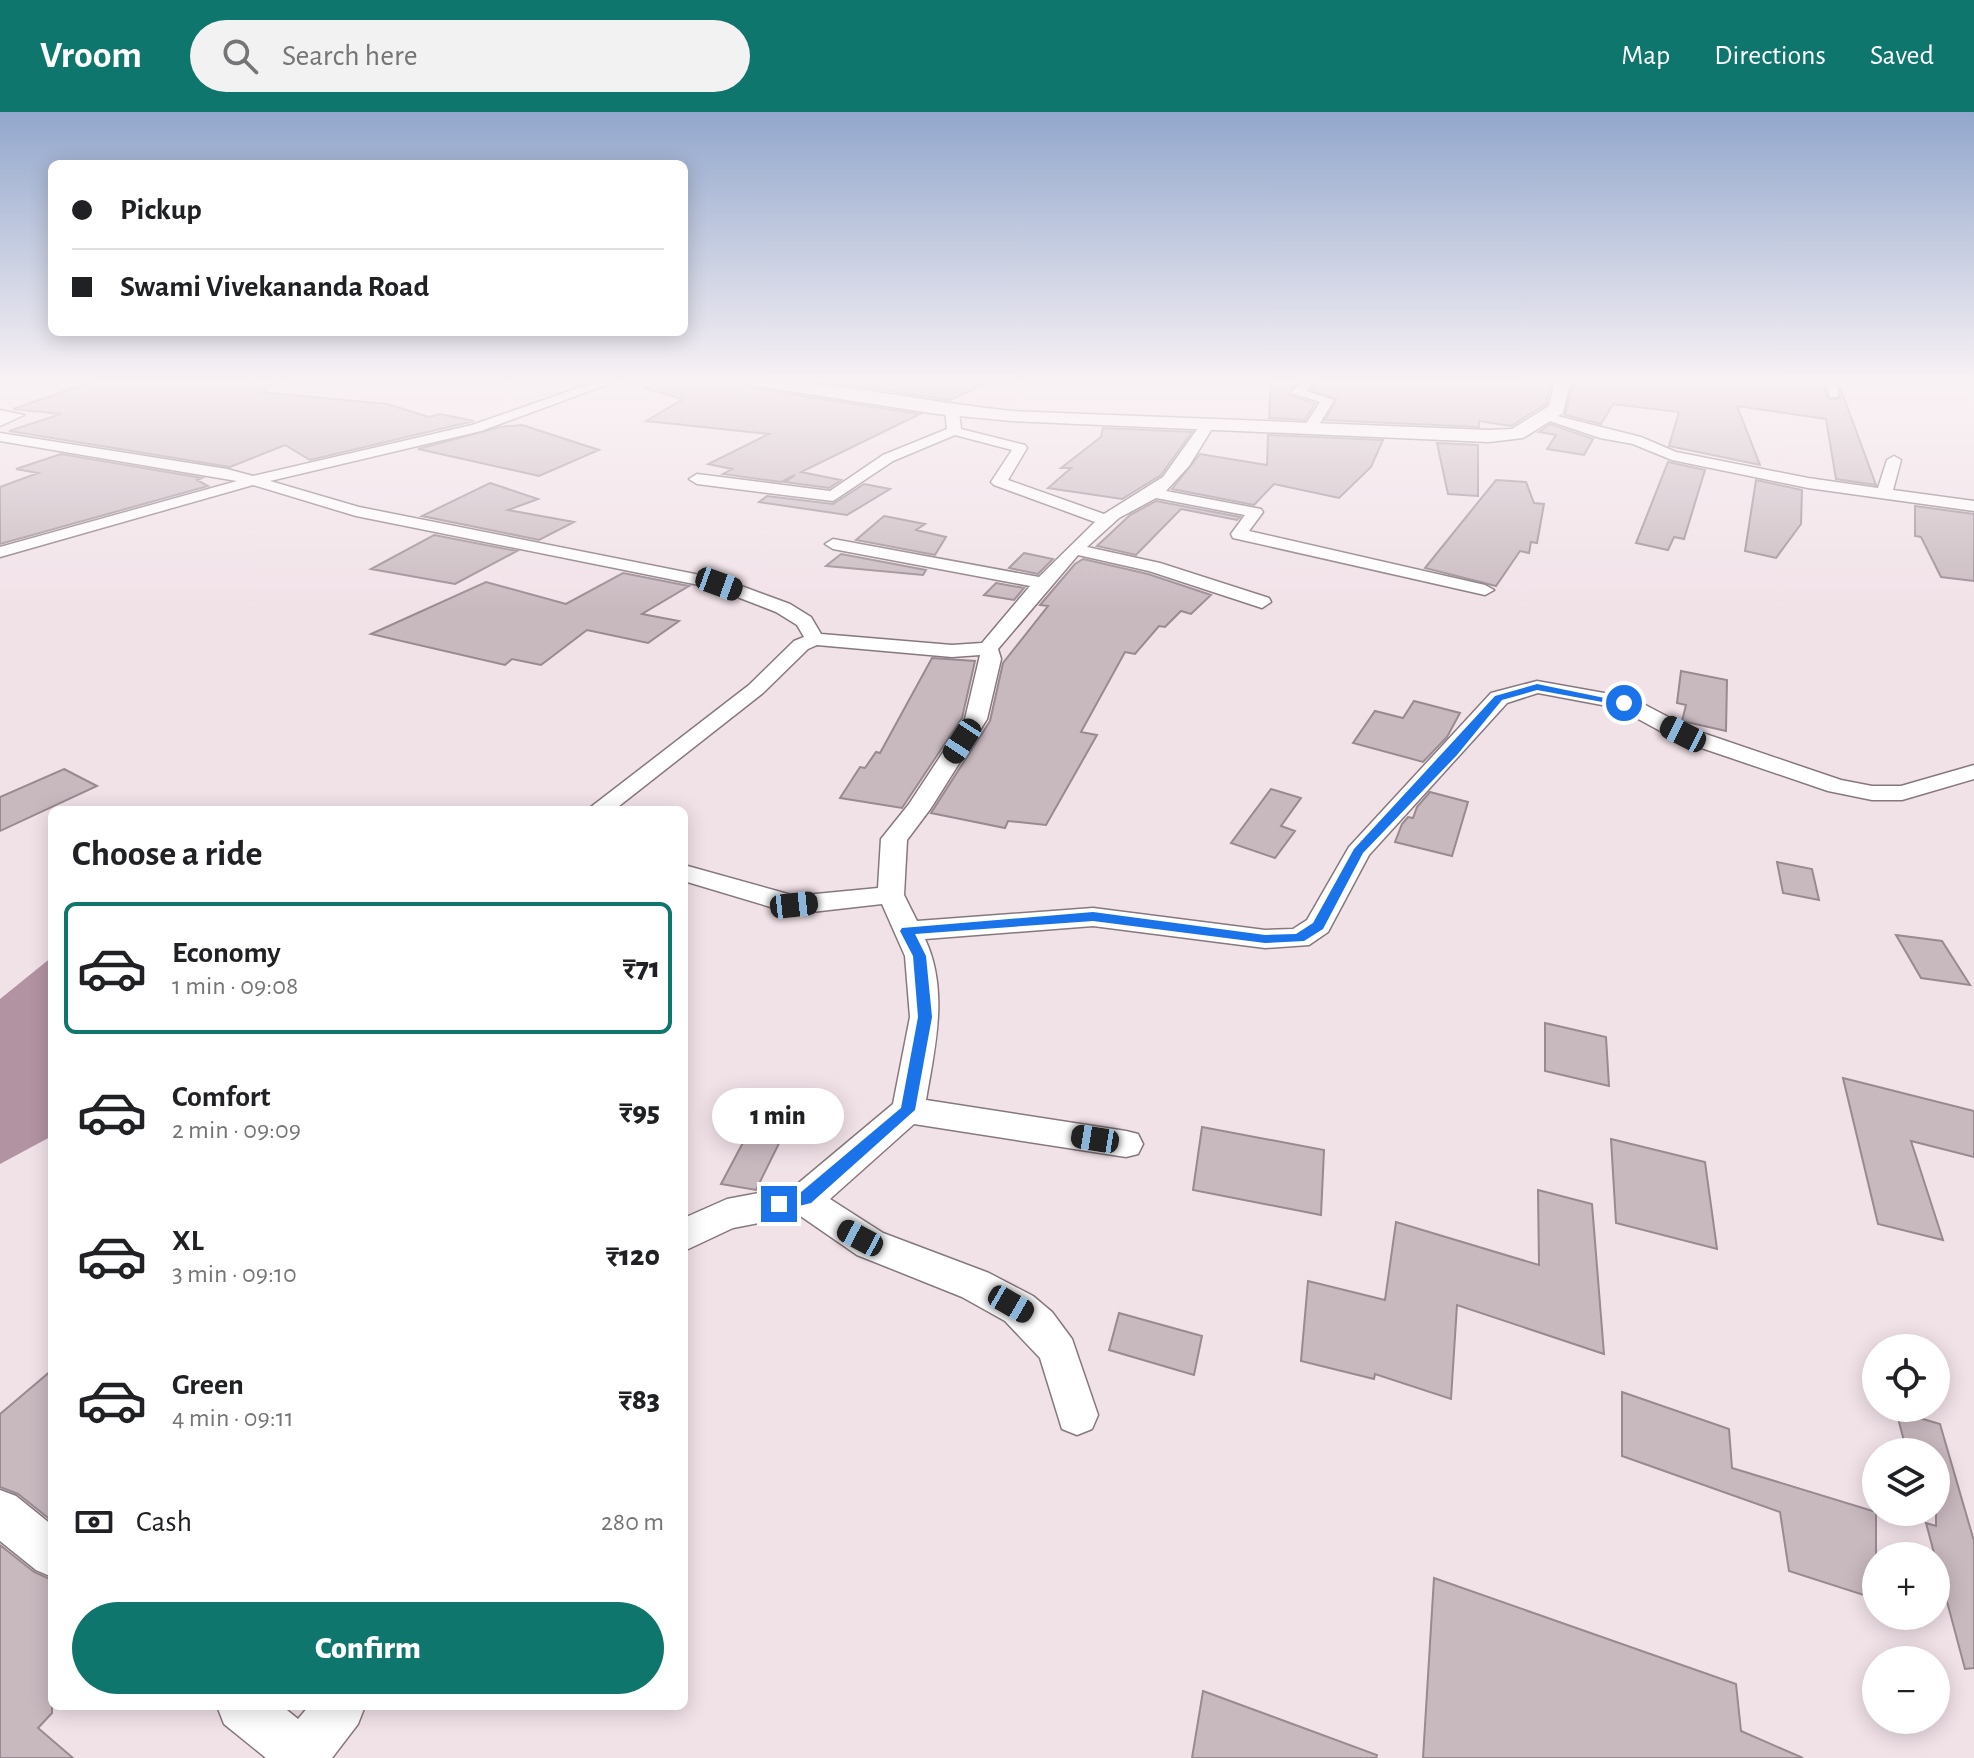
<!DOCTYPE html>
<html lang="en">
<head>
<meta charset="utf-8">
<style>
	body { margin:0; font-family:"Alegreya Sans",sans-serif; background:#f2f2f2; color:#202124; height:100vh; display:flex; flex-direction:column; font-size:30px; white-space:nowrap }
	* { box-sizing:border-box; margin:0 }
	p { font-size:26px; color:#757577 }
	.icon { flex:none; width:44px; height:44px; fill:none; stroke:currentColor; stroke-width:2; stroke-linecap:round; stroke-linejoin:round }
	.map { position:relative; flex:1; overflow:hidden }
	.sheet { position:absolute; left:48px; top:694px; width:640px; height:904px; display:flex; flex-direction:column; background:#fff; border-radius:12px; box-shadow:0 4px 20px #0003 }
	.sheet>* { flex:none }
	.hud { position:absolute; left:48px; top:48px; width:640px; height:176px; border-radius:12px; box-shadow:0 4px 20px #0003; display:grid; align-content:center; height:176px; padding:0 24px; background:#fff }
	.fabs { position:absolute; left:1862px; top:1222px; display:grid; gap:16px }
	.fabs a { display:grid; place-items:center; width:88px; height:88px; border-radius:50%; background:#fff; box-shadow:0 4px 20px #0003; font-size:40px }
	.end { position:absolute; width:36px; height:36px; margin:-18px; border:10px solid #1a73e8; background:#fff; box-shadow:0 0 0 4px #fff }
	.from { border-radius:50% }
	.bubble { position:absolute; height:56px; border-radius:28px; background:#fff; box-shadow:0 4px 20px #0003; font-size:26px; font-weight:800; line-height:56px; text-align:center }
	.car { position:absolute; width:24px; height:48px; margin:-24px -12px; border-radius:10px; box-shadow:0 0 6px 2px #0007; background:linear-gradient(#222 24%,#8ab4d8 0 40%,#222 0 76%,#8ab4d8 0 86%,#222 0) }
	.hud b { display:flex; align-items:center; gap:28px; height:76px; font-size:30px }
	.hud b+b { border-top:2px solid #e0e0e0 }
	.hud i { width:20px; height:20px; background:#202124 }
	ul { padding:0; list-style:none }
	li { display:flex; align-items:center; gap:24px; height:132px; margin:0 16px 12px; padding:0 8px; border:4px solid transparent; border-radius:12px }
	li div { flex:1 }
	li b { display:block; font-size:30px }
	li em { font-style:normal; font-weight:800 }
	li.active { border-color:#0f766e }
	li>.icon { width:72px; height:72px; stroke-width:1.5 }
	h2 { padding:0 24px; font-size:36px; line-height:96px }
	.pay { display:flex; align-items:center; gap:20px; height:88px; padding:0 24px; font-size:30px }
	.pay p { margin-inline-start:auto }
	.action { display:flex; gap:16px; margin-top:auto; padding:16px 24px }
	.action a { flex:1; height:92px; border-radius:48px; background:#0f766e; color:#fff; font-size:32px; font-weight:800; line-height:92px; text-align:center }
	header { display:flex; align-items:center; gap:48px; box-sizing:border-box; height:112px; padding:0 40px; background:#0f766e; color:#fff }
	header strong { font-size:38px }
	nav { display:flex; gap:44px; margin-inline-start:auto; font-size:28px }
	.search { width:560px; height:72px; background:#f2f2f2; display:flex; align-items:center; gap:20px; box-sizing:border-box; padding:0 28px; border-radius:44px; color:#757577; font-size:30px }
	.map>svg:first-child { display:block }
	.water { fill:#b293a2 }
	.building { fill:#c8b9bf; stroke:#988a90; stroke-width:2 }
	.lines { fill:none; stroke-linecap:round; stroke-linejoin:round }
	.street-casing { stroke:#86787e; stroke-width:3 }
	.secondary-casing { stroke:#86787e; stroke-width:3 }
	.street { fill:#fff; fill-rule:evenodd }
	.secondary { fill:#fff; fill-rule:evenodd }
	.route { fill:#1a73e8 }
</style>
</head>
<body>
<header>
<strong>Vroom</strong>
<div class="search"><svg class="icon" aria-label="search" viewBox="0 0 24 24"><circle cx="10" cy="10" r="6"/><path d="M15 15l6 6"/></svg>Search here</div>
<nav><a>Map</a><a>Directions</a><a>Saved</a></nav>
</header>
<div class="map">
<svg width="1974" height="1646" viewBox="0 0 1974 1646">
	<rect width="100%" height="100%" fill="#f1e2e8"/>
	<path class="water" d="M52,845V1024L0,1052V887Z"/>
	<path class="building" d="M97,268H286L260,280L387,292L429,305L440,302L474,309L310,348L285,333L230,355L9,319L61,302L13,297Z
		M645,268H740L751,276L920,302L801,360L841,368L829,376L785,370L795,363L781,370L723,362L732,357L708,352L769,322L646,309L683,287L644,276Z
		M851,268H993L950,288L844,272Z
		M1271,268H1299L1289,283L1315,292L1305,308L1269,306Z
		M1319,268H1552L1546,292L1511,314L1479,309V315L1325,308L1337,287L1311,278Z
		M1574,268H1822L1828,287H1840V275L1876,373L1836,367L1826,307L1737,294L1760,353L1669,334L1679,300L1613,292L1601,312L1565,303Z
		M1550,312L1593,327L1584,343L1547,337L1556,323L1539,320Z
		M522,313L599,338L539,364L418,337L500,315Z
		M1103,316L1192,320L1161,363L1122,387L1048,376L1071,356H1061L1101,325Z
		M1268,323L1383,328L1371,355L1339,386L1274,372L1254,393L1172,377L1200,342L1267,353Z
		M1437,331L1478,333V384L1448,382Z
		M61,342L202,366L197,368L208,374L0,432V375L38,361L16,357Z
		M1668,350L1705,358L1684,427L1674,425L1668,438L1636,431Z
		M1496,368L1526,370L1534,391L1544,392L1537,431L1531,430L1529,441L1520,439L1496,474L1425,456Z
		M1756,368L1802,378L1801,412L1776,446L1745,439Z
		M490,371L538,387L508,398L574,410L539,428L422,404Z
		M864,372L890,377L847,403L759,390L767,384L833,392Z
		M1156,389L1240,405L1237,408L1181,397L1136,443L1097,434L1130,403Z
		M1915,394L1974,402V469L1941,465L1921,425L1915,424Z
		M884,404L925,412L916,418L946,425L935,443L856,428Z
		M434,423L517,439L455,472L371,457Z
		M1024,441L1053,447L1038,462L1009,456Z
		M841,442L926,458L923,463L826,454Z
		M1083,447L1148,462L1211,483L1191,502L1181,499L1165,515L1159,514L1135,542L1125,540L1081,620L1097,623L1046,713L1008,709L1005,716L931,701L990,609L1003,551L1048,494L1040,493L1075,452Z
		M623,461L689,474L642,502L679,509L648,531L587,518L541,553L512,547L505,553L371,522L486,470L566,492Z
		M996,471L1024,476L1014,488L984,483Z
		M932,546L975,549L962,606L902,696L840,686L860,655L865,656L876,640L880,641Z
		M1681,559L1727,568L1726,619L1682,609L1686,593L1677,591Z
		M1414,589L1460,601L1447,625L1423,650L1353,631L1375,599L1403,606Z
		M64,657L97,674L0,719V685Z
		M1271,677L1301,686L1281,714L1295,719L1275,746L1231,731Z
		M1430,680L1468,690L1452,744L1395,730L1402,712L1408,705L1413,706L1417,695Z
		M1777,750L1812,757L1819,788L1783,781Z
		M1896,823L1942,829L1970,873L1921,866Z
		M1545,911L1606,925L1609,974L1545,959Z
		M1843,966L1974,999V1045L1911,1029L1943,1128L1878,1112Z
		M763,993L794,1001L756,1078L721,1072Z
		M1202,1015L1324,1038L1321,1103L1193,1078Z
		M1611,1027L1705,1050L1717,1137L1616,1111Z
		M1538,1078L1592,1092L1604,1242L1457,1193L1451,1287L1375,1262L1374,1267L1301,1249L1308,1169L1385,1188L1396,1110L1539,1153Z
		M1119,1201L1202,1224L1194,1263L1109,1238Z
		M52,1258V1409L18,1382L0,1375V1302Z
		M1622,1280L1729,1317L1732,1356L1876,1400V1487L1789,1459L1780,1400L1622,1344Z
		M1896,1299L1940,1312L1974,1429V1556L1965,1557L1926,1411L1936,1414V1340H1907Z
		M0,1433L34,1460L52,1468V1601L38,1616L73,1646H0Z
		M1434,1466L1736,1572L1741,1619L1803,1646H1423Z
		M1203,1579L1377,1643L1376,1646H1192Z"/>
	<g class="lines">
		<g class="street-casing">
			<path id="street" d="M601,268H620L481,319L270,369L359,395L725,468L790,492L811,505L821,522L952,533L982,531L1030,474L833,437L825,432L833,427L1039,465L1095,410L994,373L991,370L1012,338L955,323L893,349L833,389L697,372L689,367L697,362L830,379L883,343L947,317L945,299L952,295L959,299L961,317L1025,333L1027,336L1008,368L1104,402L1163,365L1203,309L1208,308L1215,312L1189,354L1166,379L1261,397L1263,400L1249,419L1485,473L1494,478L1485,483L1233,426L1231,422L1245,403L1156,386L1119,406L1087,435L1160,451L1269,486L1271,490L1262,496L1149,459L1078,443L998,537L1001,547L987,607L931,696L907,728L904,783L917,809L1093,796L1265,818L1293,817L1307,808L1349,735L1491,581L1537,569L1632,586L1691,617L1841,668L1872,674H1901L1974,653V667L1902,688H1872L1828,679L1675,627L1618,596L1538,581L1507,591L1369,743L1328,820L1309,833L1265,836L1093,814L925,827C949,878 935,935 926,988L1126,1019L1138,1022L1143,1032L1138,1042L1126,1045L914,1012L830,1087L883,1121L989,1161L1033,1184L1052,1200L1072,1227L1098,1303L1092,1317L1077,1323L1062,1317L1040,1246L1005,1209L962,1185L857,1143L799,1103L733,1116L684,1139V1106L727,1087L795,1074L893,992L910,905L905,844L882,792L794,802L684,769V753L795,784L878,776L881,727L909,692L965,607L980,543L952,545L817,533L808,537L763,581L614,698H587L749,573L794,529L804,525L797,513L776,500L714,476L356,404L253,373L0,445V435L237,369L0,329V321L227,357L253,364L472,313Z
				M1303,268H1316L1306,279L1334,288L1316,318L1311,319L1304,315L1320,290L1291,281Z
				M1825,268H1837L1838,285H1830Z
				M0,298L24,303L0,314Z
				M1541,300L1641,325L1676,340L1808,366L1878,376L1887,348L1894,344L1901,348L1893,378L1974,389V399L1808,376L1672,348L1633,332L1600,326L1541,306Z
				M0,1378L16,1384L52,1413V1465L36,1458L0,1429Z
				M217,1594H282L298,1607L309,1594H365L358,1612L332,1646H266L224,1612Z"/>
		</g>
		<g class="secondary-casing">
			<path id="secondary" d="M743,268C833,268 922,290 1012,299L1489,318L1512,317L1549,294L1555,268H1571L1563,301L1523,326L1489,330L1012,309L937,302L751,273Z"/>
		</g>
		<use href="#street" class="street"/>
		<use href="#secondary" class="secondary"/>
	</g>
	<linearGradient id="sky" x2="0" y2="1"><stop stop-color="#92a7cc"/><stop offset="0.54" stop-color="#f9f2f5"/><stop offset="1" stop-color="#f9f2f5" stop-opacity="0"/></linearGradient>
	<rect width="1974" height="499" fill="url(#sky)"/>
	<path class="route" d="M1537,572L1629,591L1624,594L1537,578L1502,588L1457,643L1363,741L1323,817L1304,829L1265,831L1093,809L915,822L926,844L932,905L915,998L811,1091L779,1099L773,1097V1087L800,1081L901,996L918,905L913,844L900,819L902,816L1093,800L1265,823L1296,822L1313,811L1354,737L1495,584Z"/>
</svg>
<div class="fabs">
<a><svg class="icon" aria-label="locate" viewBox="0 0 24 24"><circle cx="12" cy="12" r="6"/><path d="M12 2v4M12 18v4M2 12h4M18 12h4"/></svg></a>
<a><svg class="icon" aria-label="layers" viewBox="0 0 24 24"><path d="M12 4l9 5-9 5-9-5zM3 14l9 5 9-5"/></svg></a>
<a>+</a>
<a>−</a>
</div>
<i class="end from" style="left:1624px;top:591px"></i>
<i class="end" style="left:779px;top:1092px"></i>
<div class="bubble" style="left:712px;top:976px;width:132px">1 min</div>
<i class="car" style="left:719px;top:472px;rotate:110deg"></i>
<i class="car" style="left:1683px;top:622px;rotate:297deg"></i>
<i class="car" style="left:962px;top:629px;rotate:213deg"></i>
<i class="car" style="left:794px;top:793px;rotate:84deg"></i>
<i class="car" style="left:1095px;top:1027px;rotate:279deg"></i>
<i class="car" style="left:860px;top:1126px;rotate:298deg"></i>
<i class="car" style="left:1011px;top:1192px;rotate:120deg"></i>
<div class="hud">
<b><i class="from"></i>Pickup</b>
<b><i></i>Swami Vivekananda Road</b>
</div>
<section class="sheet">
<h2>Choose a ride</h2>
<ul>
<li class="active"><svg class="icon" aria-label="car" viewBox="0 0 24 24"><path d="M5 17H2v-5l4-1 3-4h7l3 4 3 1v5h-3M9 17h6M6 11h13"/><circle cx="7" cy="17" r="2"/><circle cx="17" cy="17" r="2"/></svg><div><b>Economy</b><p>1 min · 09:08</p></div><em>₹71</em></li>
<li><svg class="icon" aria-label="car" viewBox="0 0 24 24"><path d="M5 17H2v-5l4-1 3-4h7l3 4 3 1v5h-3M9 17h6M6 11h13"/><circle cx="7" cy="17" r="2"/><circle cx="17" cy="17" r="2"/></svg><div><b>Comfort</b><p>2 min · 09:09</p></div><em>₹95</em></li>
<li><svg class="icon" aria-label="car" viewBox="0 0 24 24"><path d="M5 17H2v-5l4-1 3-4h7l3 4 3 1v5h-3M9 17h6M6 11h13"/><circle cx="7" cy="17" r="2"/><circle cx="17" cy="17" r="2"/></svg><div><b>XL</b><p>3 min · 09:10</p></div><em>₹120</em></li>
<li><svg class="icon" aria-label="car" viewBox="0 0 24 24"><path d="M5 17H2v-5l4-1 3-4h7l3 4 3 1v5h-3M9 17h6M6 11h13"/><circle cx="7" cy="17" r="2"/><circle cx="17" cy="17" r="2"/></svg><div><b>Green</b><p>4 min · 09:11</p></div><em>₹83</em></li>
</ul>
<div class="pay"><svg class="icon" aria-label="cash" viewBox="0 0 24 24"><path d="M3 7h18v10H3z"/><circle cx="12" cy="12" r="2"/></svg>Cash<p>280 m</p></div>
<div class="action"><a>Confirm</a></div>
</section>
</div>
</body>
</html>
